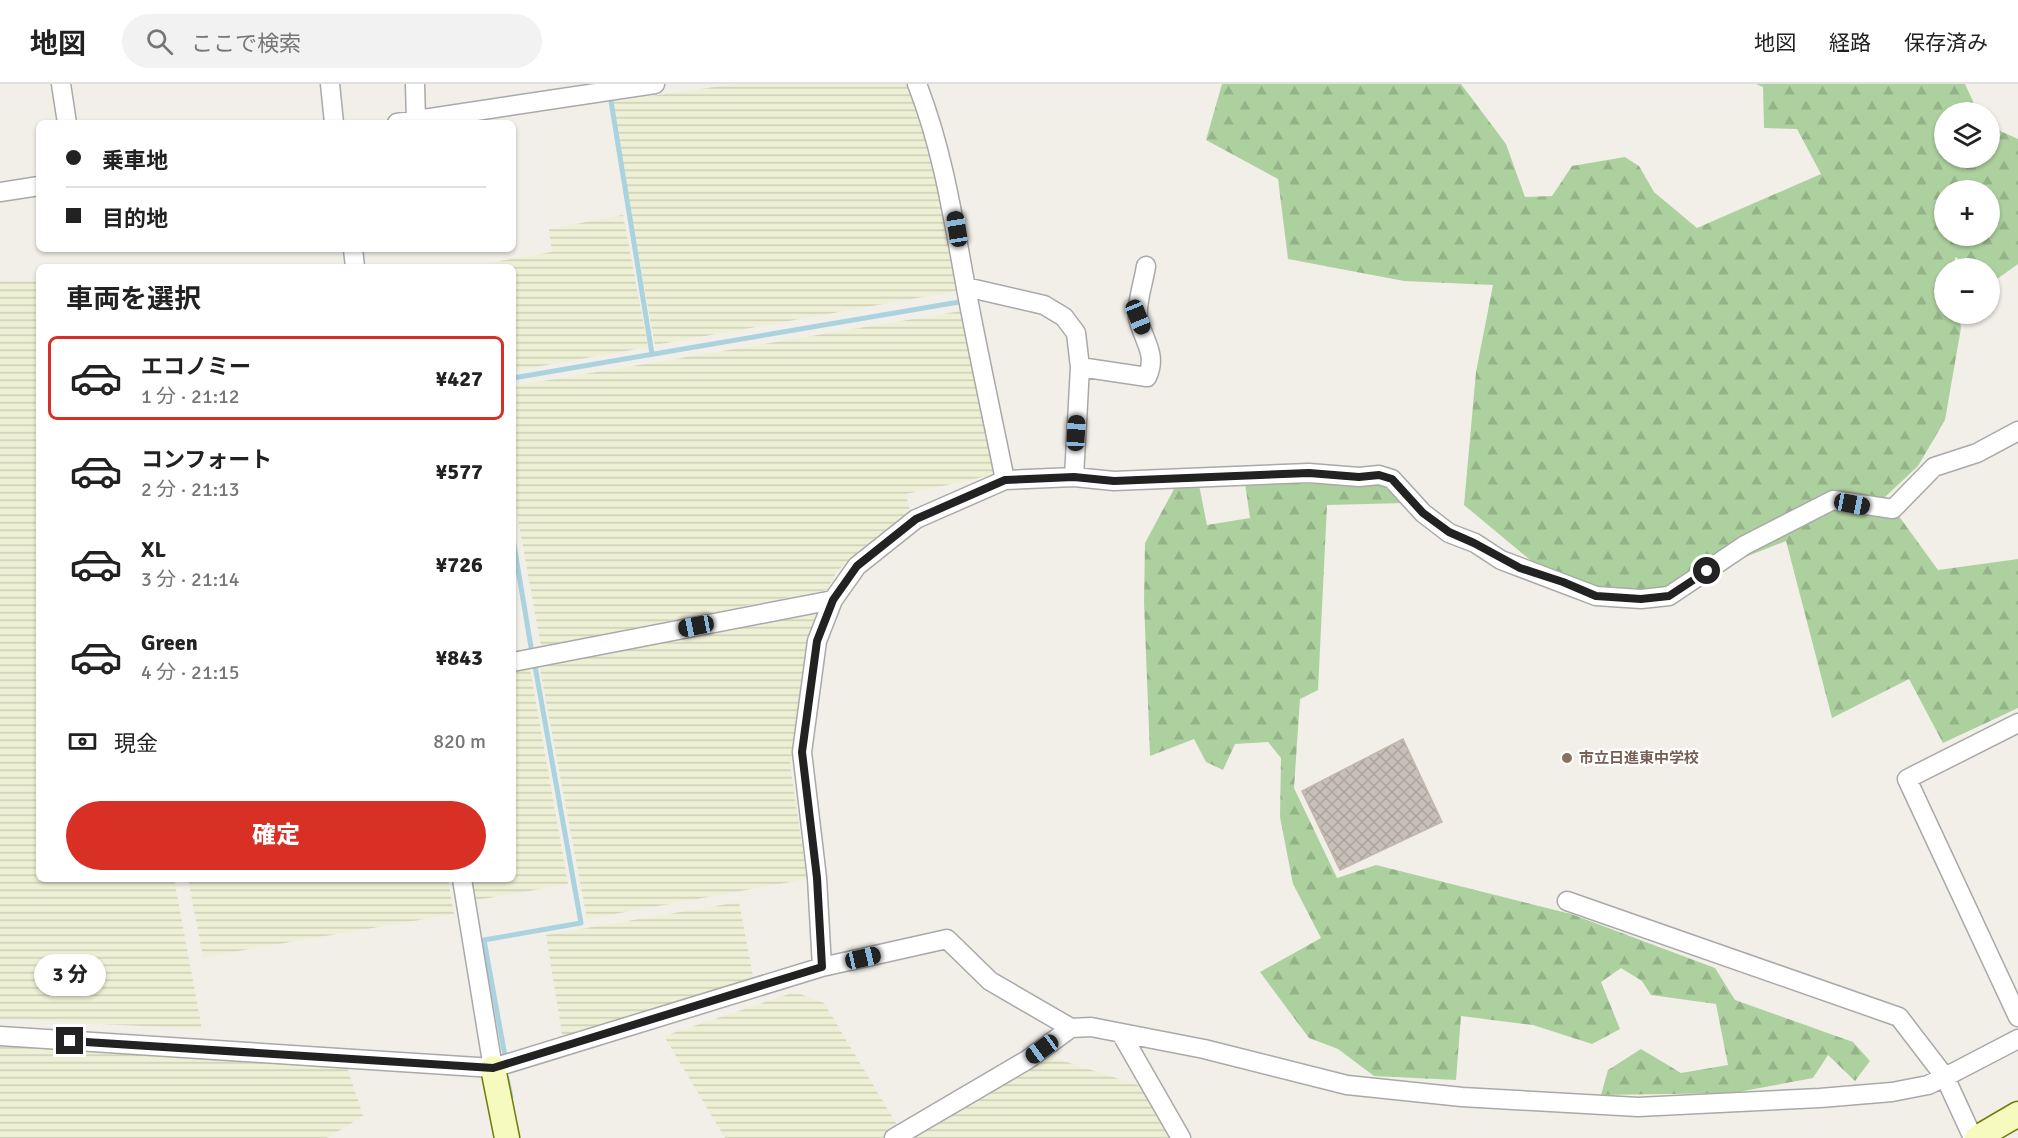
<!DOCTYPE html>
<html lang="ja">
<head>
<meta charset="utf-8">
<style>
	body { margin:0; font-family:Signika,"Noto Sans JP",sans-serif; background:#f2f2f2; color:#222; height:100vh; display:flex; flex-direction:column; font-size:22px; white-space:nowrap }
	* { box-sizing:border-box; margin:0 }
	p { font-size:20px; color:#767676 }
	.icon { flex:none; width:33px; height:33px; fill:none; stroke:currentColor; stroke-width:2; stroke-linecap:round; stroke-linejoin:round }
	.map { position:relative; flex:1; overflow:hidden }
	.drawer { position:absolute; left:36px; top:180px; width:480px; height:618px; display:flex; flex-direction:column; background:#fff; border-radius:9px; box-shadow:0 2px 4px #0004 }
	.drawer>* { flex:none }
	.guide { position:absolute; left:36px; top:36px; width:480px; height:132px; border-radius:9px; box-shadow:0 2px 4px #0004; display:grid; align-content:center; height:132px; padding:0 30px; background:#fff }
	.buttons { position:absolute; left:1934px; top:18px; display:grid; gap:12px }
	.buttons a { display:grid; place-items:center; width:66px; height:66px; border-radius:50%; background:#fff; box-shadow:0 2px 4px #0004; font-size:30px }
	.end { position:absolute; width:27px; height:27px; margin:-14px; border:8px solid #222; background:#fff; box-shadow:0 0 0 3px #fff }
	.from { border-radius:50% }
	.bubble { position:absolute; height:42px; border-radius:21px; background:#fff; box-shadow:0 2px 4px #0004; font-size:20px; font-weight:800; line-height:42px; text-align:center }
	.car { position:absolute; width:18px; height:36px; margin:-18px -9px; border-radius:8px; box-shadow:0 0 4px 2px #0007; background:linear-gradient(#222 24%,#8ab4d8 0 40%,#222 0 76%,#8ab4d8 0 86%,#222 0) }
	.guide b { display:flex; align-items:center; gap:21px; height:57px; font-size:22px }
	.guide b+b { border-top:2px solid #e0e0e0 }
	.guide i { width:15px; height:15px; background:#222 }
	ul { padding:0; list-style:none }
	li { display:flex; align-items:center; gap:18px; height:84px; margin:0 12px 9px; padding:0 18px; border:3px solid transparent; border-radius:9px }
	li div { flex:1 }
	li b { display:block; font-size:22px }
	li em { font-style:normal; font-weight:800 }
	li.selected { border-color:#d93025 }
	li>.icon { width:54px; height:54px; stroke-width:1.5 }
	h2 { padding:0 30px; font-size:27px; line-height:72px }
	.pay { display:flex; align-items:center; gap:15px; height:66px; padding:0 30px; font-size:22px }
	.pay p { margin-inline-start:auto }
	.primary-button { display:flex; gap:12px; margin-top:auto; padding:12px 30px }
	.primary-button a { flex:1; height:69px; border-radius:36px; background:#d93025; color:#fff; font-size:24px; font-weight:800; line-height:69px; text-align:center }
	header { display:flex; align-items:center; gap:36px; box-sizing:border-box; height:84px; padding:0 30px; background:#fff; border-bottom:2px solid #e0e0e0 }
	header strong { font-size:28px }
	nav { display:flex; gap:33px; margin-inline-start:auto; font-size:21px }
	.search { width:420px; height:54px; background:#f2f2f2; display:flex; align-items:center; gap:15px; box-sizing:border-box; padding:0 21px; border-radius:33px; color:#767676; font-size:22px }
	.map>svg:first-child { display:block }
	.farmland { fill:url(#farmland-rules) }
	.forest { fill:url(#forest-firs); fill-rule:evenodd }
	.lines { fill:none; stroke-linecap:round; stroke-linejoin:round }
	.stream { stroke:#aad3df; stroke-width:5 }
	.building { fill:url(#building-cross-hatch); stroke:#c4b6ab; stroke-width:1.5 }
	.street-casing { stroke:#a9a9a9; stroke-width:21 }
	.secondary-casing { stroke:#707d05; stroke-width:27 }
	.street { stroke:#fff; stroke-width:18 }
	.secondary { stroke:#f7fabf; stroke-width:24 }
	.route { stroke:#222; stroke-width:8 }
	.education-dot { fill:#8d6e63; stroke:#fff; stroke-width:2 }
	.labels { text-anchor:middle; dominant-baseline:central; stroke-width:4.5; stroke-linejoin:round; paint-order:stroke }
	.education-label { font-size:15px; font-weight:bold; fill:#785e54; stroke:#fff; text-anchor:start }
</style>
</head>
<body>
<header>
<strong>地図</strong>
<div class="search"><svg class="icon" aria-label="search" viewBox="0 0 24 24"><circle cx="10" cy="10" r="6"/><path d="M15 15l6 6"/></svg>ここで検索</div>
<nav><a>地図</a><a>経路</a><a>保存済み</a></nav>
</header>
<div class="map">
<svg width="2018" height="1054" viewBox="0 0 2018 1054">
	<defs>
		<pattern id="farmland-rules" width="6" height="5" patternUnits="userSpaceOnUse" patternTransform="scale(1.5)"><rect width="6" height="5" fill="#eef0d5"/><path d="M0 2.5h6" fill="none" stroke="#ccceb7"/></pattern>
		<pattern id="forest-firs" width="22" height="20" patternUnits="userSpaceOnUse" patternTransform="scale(1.5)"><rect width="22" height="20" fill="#add19e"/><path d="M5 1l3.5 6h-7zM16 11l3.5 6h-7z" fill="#95b388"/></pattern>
		<pattern id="building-cross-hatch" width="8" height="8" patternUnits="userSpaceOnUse" patternTransform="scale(1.5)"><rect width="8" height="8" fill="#c7bfb8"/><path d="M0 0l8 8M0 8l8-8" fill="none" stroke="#aba49e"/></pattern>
	</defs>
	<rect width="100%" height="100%" fill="#f2efe9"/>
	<path class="farmland" d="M735,0H907L925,49L943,128L956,207L655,261L610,18Z
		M623,131L648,263L513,287V183H465L552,168L549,145Z
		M0,194L2,197H39V795H174L202,945L0,935Z
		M967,226L1001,389L906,410L910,427L837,487L827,506L541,562L513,408V302Z
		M817,524L790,680L807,795L587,835L539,580Z
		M529,579L568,800L472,817L468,795H513V582Z
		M188,795H448L454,830L203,873Z
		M739,818L754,897L563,956L546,851Z
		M795,908L824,919L899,1044L882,1054H725L664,952Z
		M0,957L346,980L363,1032L327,1054H0Z
		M1048,972L1141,1002L1170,1054H909Z"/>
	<path class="forest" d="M1222,0H1461L1506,60L1525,113L1552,112L1572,82L1625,73L1639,82L1654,108L1697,144L1821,90L1797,45L1764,44L1763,3L1756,0H1965L1978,28H1944V74H1989V42L2018,55V180L1997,195L1989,191V184H1977L1955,173V184H1944V230H1959L1961,244L1945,336L1918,382L1885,413L1938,486L2018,475V624L1943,659L1909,595L1832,634L1786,457L1662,506L1601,505L1546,489L1464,421L1476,288L1493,201L1404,197L1288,175L1278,95L1206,56ZM1944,106H1989V152H1944Z
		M1245,399L1383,401L1406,419L1327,421L1318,606L1300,615L1294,704L1337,794L1376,781L1571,830L1715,884L1735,916L1853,958L1870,977L1855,997L1828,971L1813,994L1733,1009L1601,1011L1608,986L1641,965L1681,989L1728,981L1716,920L1651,911L1642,897L1621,884L1601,898L1620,945L1592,960L1533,941L1461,932L1456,996L1374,992L1338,965L1309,954L1260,888L1321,854L1293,800L1280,733L1281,674L1268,658L1235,660L1223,686L1206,678L1194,655L1150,672L1144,518L1145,459L1174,405L1199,401L1207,441L1250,434Z"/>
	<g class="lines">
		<path class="stream" d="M610,11L652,270
			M513,294L965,217
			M513,455L531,563
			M505,972L484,856L581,839L535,582
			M507,994L511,1013"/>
	</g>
	<path class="building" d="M1403,655L1442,738L1340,786L1302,707Z"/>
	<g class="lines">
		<g class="street-casing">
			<path id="street" d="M61,0L67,39
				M330,0L334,39
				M415,0L416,36
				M917,0C943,66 953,134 966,204C978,268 992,332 1005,396
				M397,39L655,0
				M0,108L39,102
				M353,165L355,183
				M966,203L1044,221L1064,233L1076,249L1080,283L1074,393
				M1080,283L1147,293C1158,271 1143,256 1138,234C1136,219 1144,197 1146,182
				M513,578L833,516
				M2018,639L1907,695L2018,933
				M462,795L493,984
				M1567,817L1899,933L1945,993L1973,1054
				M822,883L817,794L802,668L817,557L833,516L857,482L916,435L1005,396L1074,393L1114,397L1309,389L1359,393L1379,391L1392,395L1423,429L1449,449L1475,459L1501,476L1596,512L1641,515L1669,512L1745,461L1833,416L1893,425L1934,383L1977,369L2018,347
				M1122,951L1181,1054
				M0,952L493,984L822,883L947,855L990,897L1071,944L1091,943L1204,965L1347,1001L1462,1013L1638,1023L1820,1014L1892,1008L1928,1001L1945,993L2018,955
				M894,1054L1027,976L1071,944"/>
		</g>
		<g class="secondary-casing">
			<path id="secondary" d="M493,984L507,1054
				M1977,1054L2018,1030"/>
		</g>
		<use href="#street" class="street"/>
		<use href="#secondary" class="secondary"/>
	</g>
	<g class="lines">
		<path class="route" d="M70,957L493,984L822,883L817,794L802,668L817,557L833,516L857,482L916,435L1005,396L1074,393L1114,397L1309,389L1359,393L1379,391L1392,395L1423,429L1449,448L1474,459L1520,484L1563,498L1596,512L1641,515L1669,512L1707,487"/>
	</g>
	<circle class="education-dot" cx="1567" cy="674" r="6"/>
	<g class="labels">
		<g class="education-label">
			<text x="1579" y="674">市立日進東中学校</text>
		</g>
	</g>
</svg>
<div class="buttons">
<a><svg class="icon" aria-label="layers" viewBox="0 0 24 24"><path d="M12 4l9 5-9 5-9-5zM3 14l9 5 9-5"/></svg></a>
<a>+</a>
<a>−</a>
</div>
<i class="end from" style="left:1707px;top:487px"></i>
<i class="end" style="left:70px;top:957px"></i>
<div class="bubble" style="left:34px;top:870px;width:72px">3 分</div>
<i class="car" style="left:957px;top:145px;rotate:351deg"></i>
<i class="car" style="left:1138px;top:233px;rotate:158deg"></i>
<i class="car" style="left:1076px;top:349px;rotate:3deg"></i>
<i class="car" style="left:1852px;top:420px;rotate:101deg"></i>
<i class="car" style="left:696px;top:542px;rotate:259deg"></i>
<i class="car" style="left:863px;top:874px;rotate:77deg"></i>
<i class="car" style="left:1042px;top:965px;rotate:234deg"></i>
<div class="guide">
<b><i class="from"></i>乗車地</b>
<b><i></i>目的地</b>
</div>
<section class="drawer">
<h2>車両を選択</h2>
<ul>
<li class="selected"><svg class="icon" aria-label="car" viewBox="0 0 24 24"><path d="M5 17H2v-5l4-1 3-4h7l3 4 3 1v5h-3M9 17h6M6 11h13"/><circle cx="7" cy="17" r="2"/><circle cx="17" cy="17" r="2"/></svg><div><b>エコノミー</b><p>1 分 · 21:12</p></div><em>¥427</em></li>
<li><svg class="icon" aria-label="car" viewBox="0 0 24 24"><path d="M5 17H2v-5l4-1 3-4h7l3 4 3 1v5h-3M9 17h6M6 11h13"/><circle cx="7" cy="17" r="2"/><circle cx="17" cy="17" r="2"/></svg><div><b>コンフォート</b><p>2 分 · 21:13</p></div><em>¥577</em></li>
<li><svg class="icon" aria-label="car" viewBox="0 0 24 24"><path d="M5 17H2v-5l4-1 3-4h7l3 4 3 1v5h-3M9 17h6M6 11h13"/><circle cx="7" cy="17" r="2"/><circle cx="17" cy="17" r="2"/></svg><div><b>XL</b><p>3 分 · 21:14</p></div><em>¥726</em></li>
<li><svg class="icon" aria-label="car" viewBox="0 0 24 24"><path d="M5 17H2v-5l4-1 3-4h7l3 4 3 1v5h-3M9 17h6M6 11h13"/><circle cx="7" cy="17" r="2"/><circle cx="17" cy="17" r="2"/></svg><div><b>Green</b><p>4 分 · 21:15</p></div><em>¥843</em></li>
</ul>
<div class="pay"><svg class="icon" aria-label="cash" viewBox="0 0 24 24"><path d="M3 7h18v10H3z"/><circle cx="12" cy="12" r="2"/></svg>現金<p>820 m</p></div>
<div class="primary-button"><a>確定</a></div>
</section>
</div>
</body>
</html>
